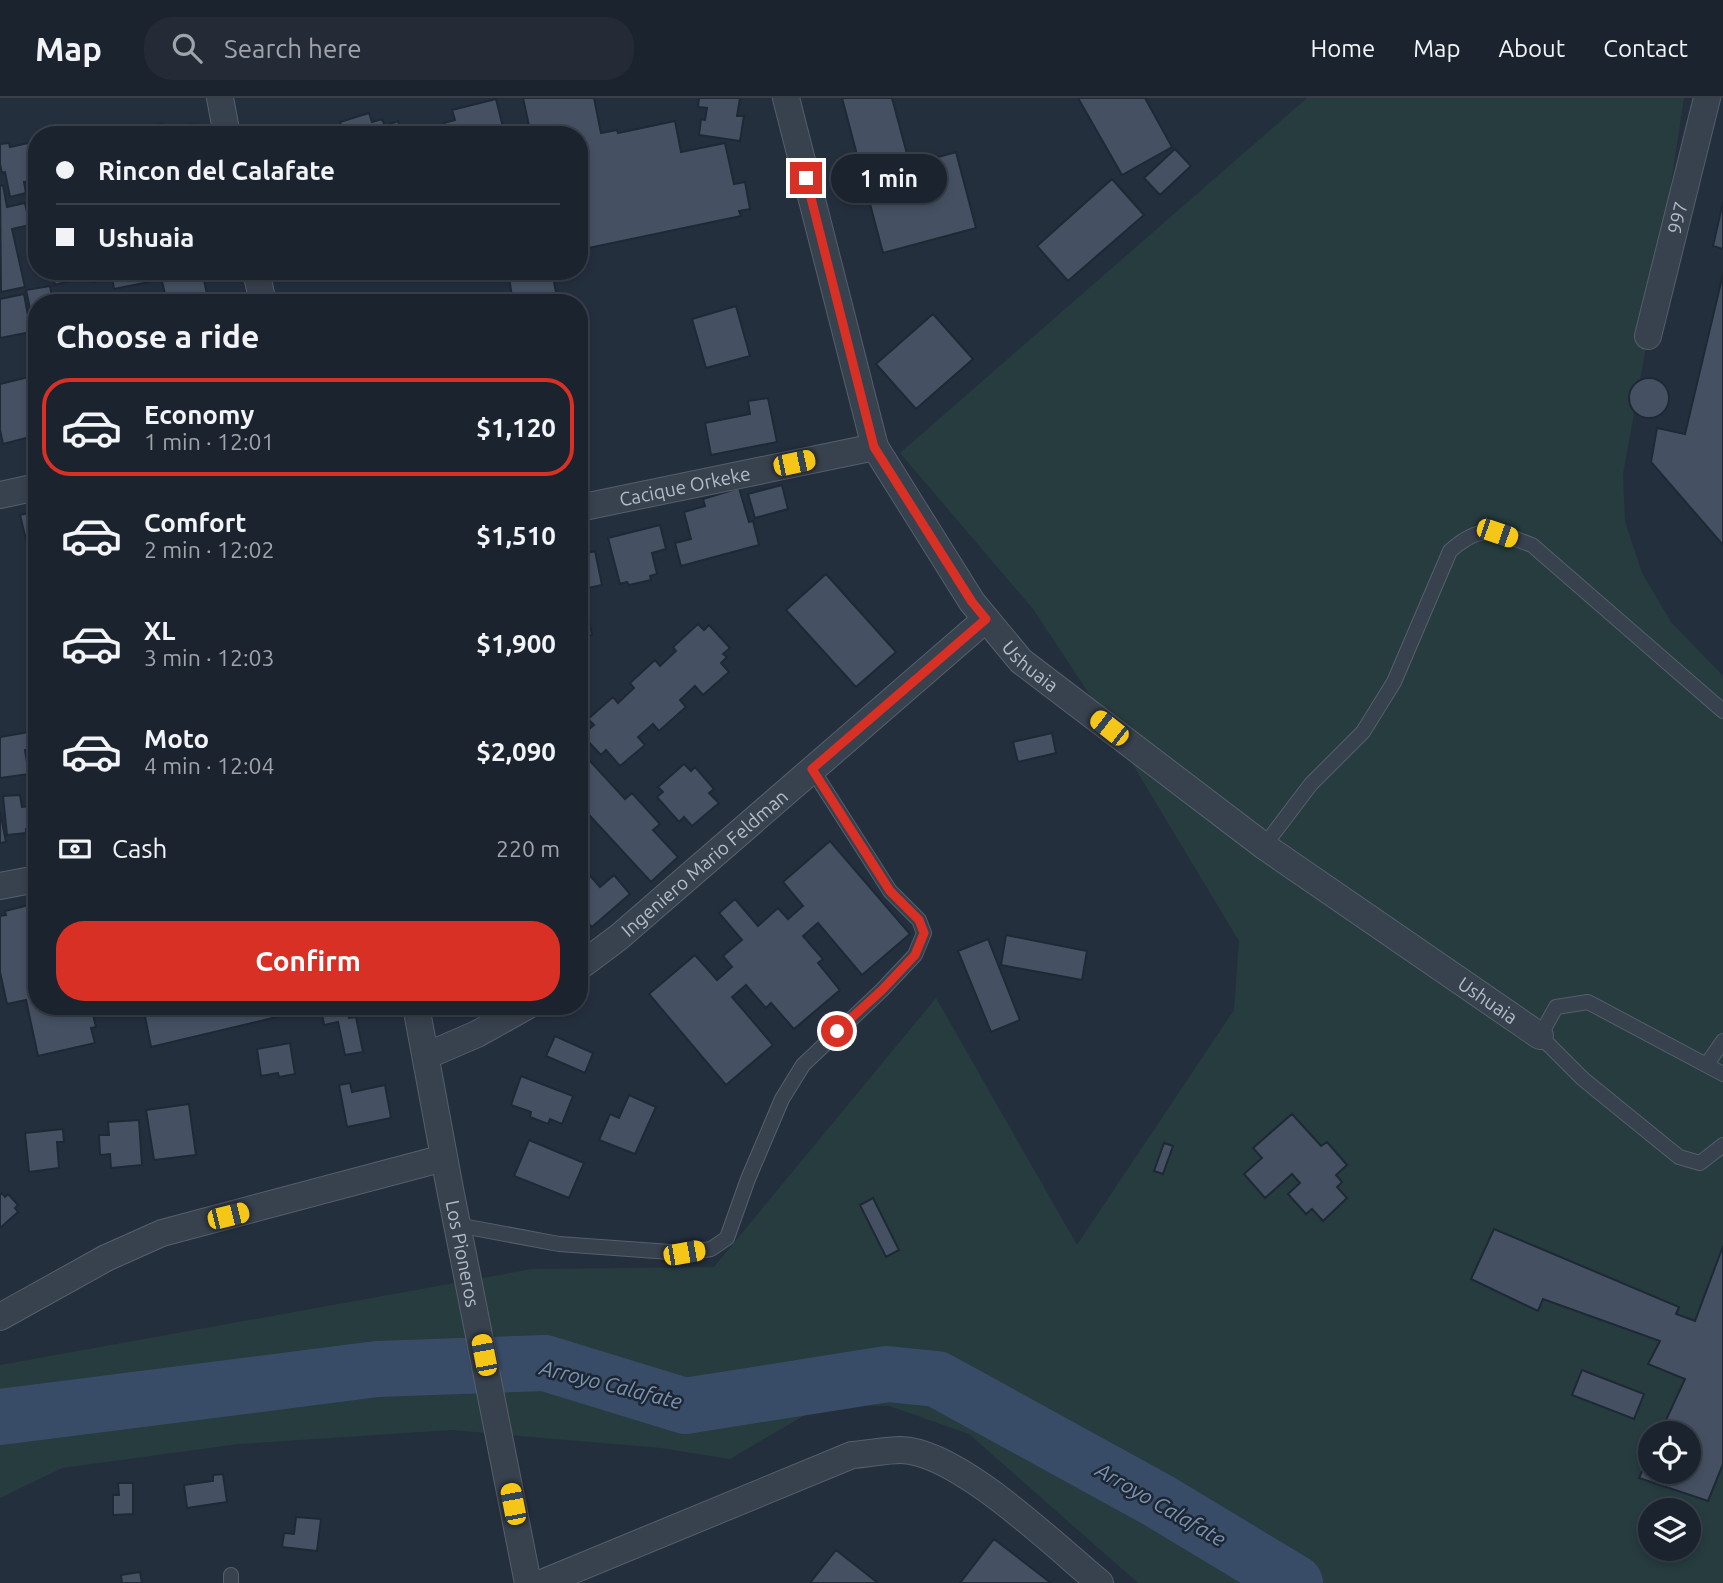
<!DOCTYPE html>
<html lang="en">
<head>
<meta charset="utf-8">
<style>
	body { margin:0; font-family:Ubuntu,sans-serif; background:#242b36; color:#f1f3f6; height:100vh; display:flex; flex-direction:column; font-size:26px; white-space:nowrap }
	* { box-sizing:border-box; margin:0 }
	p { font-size:23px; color:#a0a4aa }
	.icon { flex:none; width:38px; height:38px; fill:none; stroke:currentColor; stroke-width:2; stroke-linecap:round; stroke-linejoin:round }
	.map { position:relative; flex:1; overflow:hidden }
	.panel { position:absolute; left:28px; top:196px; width:560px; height:721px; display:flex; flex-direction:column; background:#1b232e; border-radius:28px; box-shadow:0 4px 10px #0003,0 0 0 2px #39404a }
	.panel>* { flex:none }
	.hud { position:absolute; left:28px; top:28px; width:560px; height:154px; border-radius:28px; box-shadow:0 4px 10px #0003,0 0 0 2px #39404a; display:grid; align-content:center; height:154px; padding:0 28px; background:#1b232e }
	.controls { position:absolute; left:1638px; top:1323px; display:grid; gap:14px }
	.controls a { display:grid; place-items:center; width:63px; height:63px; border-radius:50%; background:#1b232e; box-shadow:0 4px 10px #0003,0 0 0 2px #39404a; font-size:35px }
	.end { position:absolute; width:32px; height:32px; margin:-16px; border:9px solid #d93025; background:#fff; box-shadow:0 0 0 4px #fff }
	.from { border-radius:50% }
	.bubble { position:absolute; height:49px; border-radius:24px; background:#1b232e; box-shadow:0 4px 10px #0003,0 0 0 2px #39404a; font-size:23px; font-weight:700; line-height:49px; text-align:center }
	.car { position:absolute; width:21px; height:42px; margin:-21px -10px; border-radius:9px; box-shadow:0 0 5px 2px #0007; background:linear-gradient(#f5c518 24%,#345 0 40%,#f5c518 0 76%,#345 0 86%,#f5c518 0) }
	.hud b { display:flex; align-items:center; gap:24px; height:66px; font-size:26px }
	.hud b+b { border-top:2px solid #39404a }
	.hud i { width:18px; height:18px; background:#f1f3f6 }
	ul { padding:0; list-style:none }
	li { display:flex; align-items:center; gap:21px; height:98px; margin:0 14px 10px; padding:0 14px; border:4px solid transparent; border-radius:28px }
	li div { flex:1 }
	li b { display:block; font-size:26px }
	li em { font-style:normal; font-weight:700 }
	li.on { border-color:#d93025 }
	li>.icon { width:63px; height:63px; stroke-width:1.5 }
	h2 { padding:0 28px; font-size:32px; line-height:84px }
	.pay { display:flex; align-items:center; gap:18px; height:77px; padding:0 28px; font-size:26px }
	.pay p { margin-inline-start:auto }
	.primary-button { display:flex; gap:14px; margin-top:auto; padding:14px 28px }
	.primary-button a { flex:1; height:80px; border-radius:28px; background:#d93025; color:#fff; font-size:28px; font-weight:700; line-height:80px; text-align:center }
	header { display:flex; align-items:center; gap:42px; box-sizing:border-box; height:98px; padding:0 35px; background:#1b232e; border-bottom:2px solid #39404a }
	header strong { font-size:33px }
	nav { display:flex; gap:38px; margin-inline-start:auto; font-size:24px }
	.search { width:490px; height:63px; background:#242b36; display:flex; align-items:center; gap:18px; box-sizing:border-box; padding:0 24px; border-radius:28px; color:#a0a4aa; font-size:26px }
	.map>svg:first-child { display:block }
	.green { fill:#263c3f; fill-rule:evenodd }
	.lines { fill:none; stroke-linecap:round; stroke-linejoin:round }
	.river { stroke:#394c67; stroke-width:56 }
	.building { fill:#455162; stroke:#1f2835; stroke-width:2 }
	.lane-casing { stroke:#565f6c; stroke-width:16 }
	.street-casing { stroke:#565f6c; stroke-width:28 }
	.lane { stroke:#38414e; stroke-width:14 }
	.street { stroke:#38414e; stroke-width:26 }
	.route { stroke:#d93025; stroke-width:9 }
	.labels { text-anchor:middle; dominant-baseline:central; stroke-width:5; stroke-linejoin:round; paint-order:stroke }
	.street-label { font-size:19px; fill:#b4bcc9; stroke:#1d2633 }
	.water-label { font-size:21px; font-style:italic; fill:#7c92b1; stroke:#1d2633 }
</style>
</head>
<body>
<header>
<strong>Map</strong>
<div class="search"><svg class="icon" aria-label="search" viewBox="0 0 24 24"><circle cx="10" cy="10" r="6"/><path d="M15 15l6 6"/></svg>Search here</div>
<nav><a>Home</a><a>Map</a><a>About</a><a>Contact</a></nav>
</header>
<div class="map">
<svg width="1723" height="1485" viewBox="0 0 1723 1485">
	<rect width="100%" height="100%" fill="#242f3e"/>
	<path class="green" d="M1307,0H1684L1648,238L1623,376L1625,424L1642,475L1671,524L1723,578V1485H1138L969,1336L889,1308L822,1307L730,1361L660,1350L451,1332L239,1346L62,1370L0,1400V1267L532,1171L714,1169L936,900L1077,1147L1234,912L1239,843L1100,612L1033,511L900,355ZM1650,1335H1689V1374H1650ZM1650,1412H1689V1451H1650Z"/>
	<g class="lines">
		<path class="river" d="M0,1319L377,1271L545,1265L685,1308L887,1276L937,1281L1159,1403L1295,1485"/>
	</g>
	<path class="building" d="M523,0H594L601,35L617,32L618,35L675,23L681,54L725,45L734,86L745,84L750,111L739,113L741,118L579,152V37H531Z
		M699,0H740L737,18H744L740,43L699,37L701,21L705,22L707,10L698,9Z
		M842,0H892L910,67L956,54L976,130L883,155Z
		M1078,0H1145L1172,49L1122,77Z
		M496,1L505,37H447L444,25L455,22L452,12Z
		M369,15L372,24L382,21L385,28L398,23L402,37H344L340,24Z
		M162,26L163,31L194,26L195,37H125L124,32Z
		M37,43V82L24,84L26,95L10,99L5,74L2,75L0,66V46L9,45L10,49Z
		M1175,51L1191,68L1160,97L1144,80Z
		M1112,81L1144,117L1068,183L1037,148Z
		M3,87L7,109L25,105L30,127L12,131L25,189L1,194L0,88Z
		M1723,104V151L1713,148Z
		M51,173H86L87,178L55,187Z
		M90,173H147L149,184L114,191L112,179L93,184Z
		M166,173H202L209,205H162L161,200H166L160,175Z
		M395,173H418L419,179L396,182Z
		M508,173H552L558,205H513Z
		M1723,176V447L1651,364L1657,330L1685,336Z
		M50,188L53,205H37V244L26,192Z
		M24,196L31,234L0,240V201Z
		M736,208L750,258L706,270L692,221Z
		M933,216L973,261L916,311L876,266Z
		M37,277V344L34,338L3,346L0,332V286Z
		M1629 300a20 20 0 1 1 40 0a20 20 0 1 1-40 0Z
		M768,300L777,344L711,357L705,325L750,316L748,303Z
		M782,387L788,411L755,420L748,396Z
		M739,390L749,424L753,423L759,447L681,468L675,445L691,441L684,414L705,408L703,401Z
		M37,413V474H34L20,417Z
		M660,427L666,451L652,455L657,476L650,478L651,482L629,487L627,484L620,486L608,440Z
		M582,431L587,455L595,453L602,487L583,491L592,537L579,540V432Z
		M826,476L896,554L856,589L786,512Z
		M698,526L704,532L709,527L730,550L723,556L727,559L721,565L729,574L703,597L695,588L680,602L686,609L659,633L653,626L638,639L645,647L620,668L606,652L601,657L582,637L594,627L588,621L613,599L618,605L634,590L630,585L655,562L660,568L676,553L673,549Z
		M29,634L32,652H25L29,676L0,680V639Z
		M1052,635L1056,655L1018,664L1013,644Z
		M579,651L625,701L632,695L660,726L653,732L678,759L651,784L579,706Z
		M684,666L691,673L695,669L714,691L709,695L719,705L692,728L684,719L679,724L657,699L663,694L658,689Z
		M20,697L22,709L33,708L35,730L26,731V735L7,737L3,698Z
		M0,713L6,744L0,745Z
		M830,743L910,836L862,877L818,825L803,838L823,861L818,865L840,892L794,931L771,905L766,910L746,887L732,899L773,947L726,987L649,896L695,857L717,882L732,869L723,858L742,842L719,815L735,801L758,828L778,810L788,821L803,808L783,784Z
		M579,765L600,789L614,777L630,796L592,829L590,827L579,836Z
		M37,805V908H91L96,929L91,930L95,945L38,958L26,902L7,906L0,874V818L6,817L5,813Z
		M1006,837L1087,853L1082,882L1001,867Z
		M988,841L1020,922L991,934L958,853Z
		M143,908H323L151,949Z
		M347,910L349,920L356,919L363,954L345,957L338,924L324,927L322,915Z
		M555,938L593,955L585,975L546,958Z
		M290,945L295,976L279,979L278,975L261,978L257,951Z
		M521,978L573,998L562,1026L550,1021L548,1026L530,1019L531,1014L511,1007Z
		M350,985L352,994L385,987L391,1020L347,1029L339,987Z
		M629,997L656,1009L635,1056L599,1042L610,1016L619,1020Z
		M189,1006L196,1057L154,1062L146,1012Z
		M1292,1016L1321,1048L1327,1044L1347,1067L1336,1077L1342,1084L1337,1089L1347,1100L1323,1123L1312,1111L1306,1116L1288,1096L1300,1085L1292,1076L1265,1100L1244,1076L1262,1060L1253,1050Z
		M139,1022L142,1067L111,1070L110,1056L100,1057L99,1037H109L108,1024Z
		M63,1031L64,1044H57L59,1070L29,1074L25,1035Z
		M529,1042L584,1065L569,1100L514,1078Z
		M1164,1045L1173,1048L1163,1076L1154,1073Z
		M2,1095L5,1099L8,1096L18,1107L15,1110L18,1114L0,1130V1097Z
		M873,1100L899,1152L886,1159L860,1107Z
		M1494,1131L1679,1209L1676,1216L1695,1223L1723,1148V1366L1708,1403L1639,1380L1650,1356V1374H1689V1335H1660L1685,1281L1648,1266L1660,1243L1543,1201L1538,1213L1471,1181Z
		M1582,1272L1644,1296L1634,1321L1572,1297Z
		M223,1376L227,1404L187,1410L184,1387L213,1383V1377Z
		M118,1385H133V1416L113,1417V1397H119Z
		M296,1419L321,1421L317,1453L282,1449L284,1435L294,1436Z
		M994,1441L1051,1485H960Z
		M836,1452L878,1485H810Z
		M140,1474L142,1485H122L121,1477Z"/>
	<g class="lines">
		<g class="lane-casing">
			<path id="lane" d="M1264,748L1311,686L1363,634L1394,584L1450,453C1483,424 1495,434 1532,447L1723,613
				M1707,966L1723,943
				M1723,976L1588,904L1556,909L1540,938L1583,981L1679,1059L1700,1065L1723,1047
				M457,1127L559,1146L684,1155L711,1151L727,1140L748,1081L782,1001L803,967L882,892L915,857L924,835L919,822L890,793L812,671
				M231,1477V1485"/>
		</g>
		<g class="street-casing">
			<g id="street">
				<path d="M220,0L227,37"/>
				<path id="s1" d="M786,0L875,349L972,504L1021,563L1264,748L1540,938"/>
				<path d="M256,173L263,205"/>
				<path id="s2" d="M1648,238L1707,0"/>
				<path d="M0,397L37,389"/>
				<path id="s3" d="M579,410L875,349"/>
				<path d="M0,788L37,781"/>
				<path id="s4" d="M579,869L619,839L986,521"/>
				<path id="s5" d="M416,908L450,1091L528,1485"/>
				<path d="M426,958L477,936L527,908"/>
				<path d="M0,1219L106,1160L162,1135L444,1060"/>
				<path d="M542,1485L852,1357C868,1356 885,1352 901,1352C958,1353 1055,1448 1100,1485"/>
			</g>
		</g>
		<use href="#lane" class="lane"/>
		<use href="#street" class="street"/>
	</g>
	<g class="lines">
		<path class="route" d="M806,80L874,349L972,504L986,521L812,671L890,793L919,822L924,835L915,857L882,892L837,933"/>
	</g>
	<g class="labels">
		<g class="street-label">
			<text stroke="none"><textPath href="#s2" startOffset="122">997</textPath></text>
			<text stroke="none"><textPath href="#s3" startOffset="108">Cacique Orkeke</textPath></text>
			<text stroke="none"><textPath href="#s1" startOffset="630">Ushuaia</textPath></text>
			<text stroke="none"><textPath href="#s4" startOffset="163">Ingeniero Mario Feldman</textPath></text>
			<text stroke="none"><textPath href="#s1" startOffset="1197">Ushuaia</textPath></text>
			<text stroke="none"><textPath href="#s5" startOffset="252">Los Pioneros</textPath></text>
		</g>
		<g class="water-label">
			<text transform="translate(611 1286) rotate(14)">Arroyo Calafate</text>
			<text transform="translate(1161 1406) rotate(30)">Arroyo Calafate</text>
		</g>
	</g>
</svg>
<div class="controls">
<a><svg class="icon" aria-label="locate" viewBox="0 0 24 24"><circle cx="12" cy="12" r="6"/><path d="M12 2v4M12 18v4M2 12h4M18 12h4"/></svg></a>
<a><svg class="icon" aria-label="layers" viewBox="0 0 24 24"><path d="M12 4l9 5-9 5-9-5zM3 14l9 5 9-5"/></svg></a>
</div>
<i class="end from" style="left:837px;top:933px"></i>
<i class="end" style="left:806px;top:80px"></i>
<div class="bubble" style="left:831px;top:56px;width:116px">1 min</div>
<i class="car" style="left:794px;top:365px;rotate:78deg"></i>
<i class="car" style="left:1497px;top:435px;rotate:109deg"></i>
<i class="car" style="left:1109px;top:630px;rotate:308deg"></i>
<i class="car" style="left:228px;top:1118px;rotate:76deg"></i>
<i class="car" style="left:684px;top:1155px;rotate:80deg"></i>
<i class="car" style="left:484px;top:1257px;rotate:349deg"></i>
<i class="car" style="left:513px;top:1406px;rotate:349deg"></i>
<div class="hud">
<b><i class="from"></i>Rincon del Calafate</b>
<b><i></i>Ushuaia</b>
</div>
<section class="panel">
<h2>Choose a ride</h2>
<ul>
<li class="on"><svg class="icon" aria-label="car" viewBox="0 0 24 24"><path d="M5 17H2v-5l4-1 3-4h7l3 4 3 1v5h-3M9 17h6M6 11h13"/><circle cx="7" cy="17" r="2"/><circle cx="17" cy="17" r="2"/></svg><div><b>Economy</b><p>1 min · 12:01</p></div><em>$1,120</em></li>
<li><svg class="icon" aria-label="car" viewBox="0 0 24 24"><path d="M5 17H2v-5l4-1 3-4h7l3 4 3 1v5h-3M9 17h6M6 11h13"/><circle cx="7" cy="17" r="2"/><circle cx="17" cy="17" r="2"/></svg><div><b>Comfort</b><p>2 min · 12:02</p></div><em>$1,510</em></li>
<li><svg class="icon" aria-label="car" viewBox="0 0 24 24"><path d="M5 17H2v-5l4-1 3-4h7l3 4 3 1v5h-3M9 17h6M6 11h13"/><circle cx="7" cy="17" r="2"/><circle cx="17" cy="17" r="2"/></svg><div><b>XL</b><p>3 min · 12:03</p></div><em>$1,900</em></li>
<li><svg class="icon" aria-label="car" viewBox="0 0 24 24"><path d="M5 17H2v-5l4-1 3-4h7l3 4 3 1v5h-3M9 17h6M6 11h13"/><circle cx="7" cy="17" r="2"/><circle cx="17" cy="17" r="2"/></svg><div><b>Moto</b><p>4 min · 12:04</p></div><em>$2,090</em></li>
</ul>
<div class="pay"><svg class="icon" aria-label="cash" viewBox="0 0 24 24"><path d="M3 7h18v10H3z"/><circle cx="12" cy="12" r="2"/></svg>Cash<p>220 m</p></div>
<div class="primary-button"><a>Confirm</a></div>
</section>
</div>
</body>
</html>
